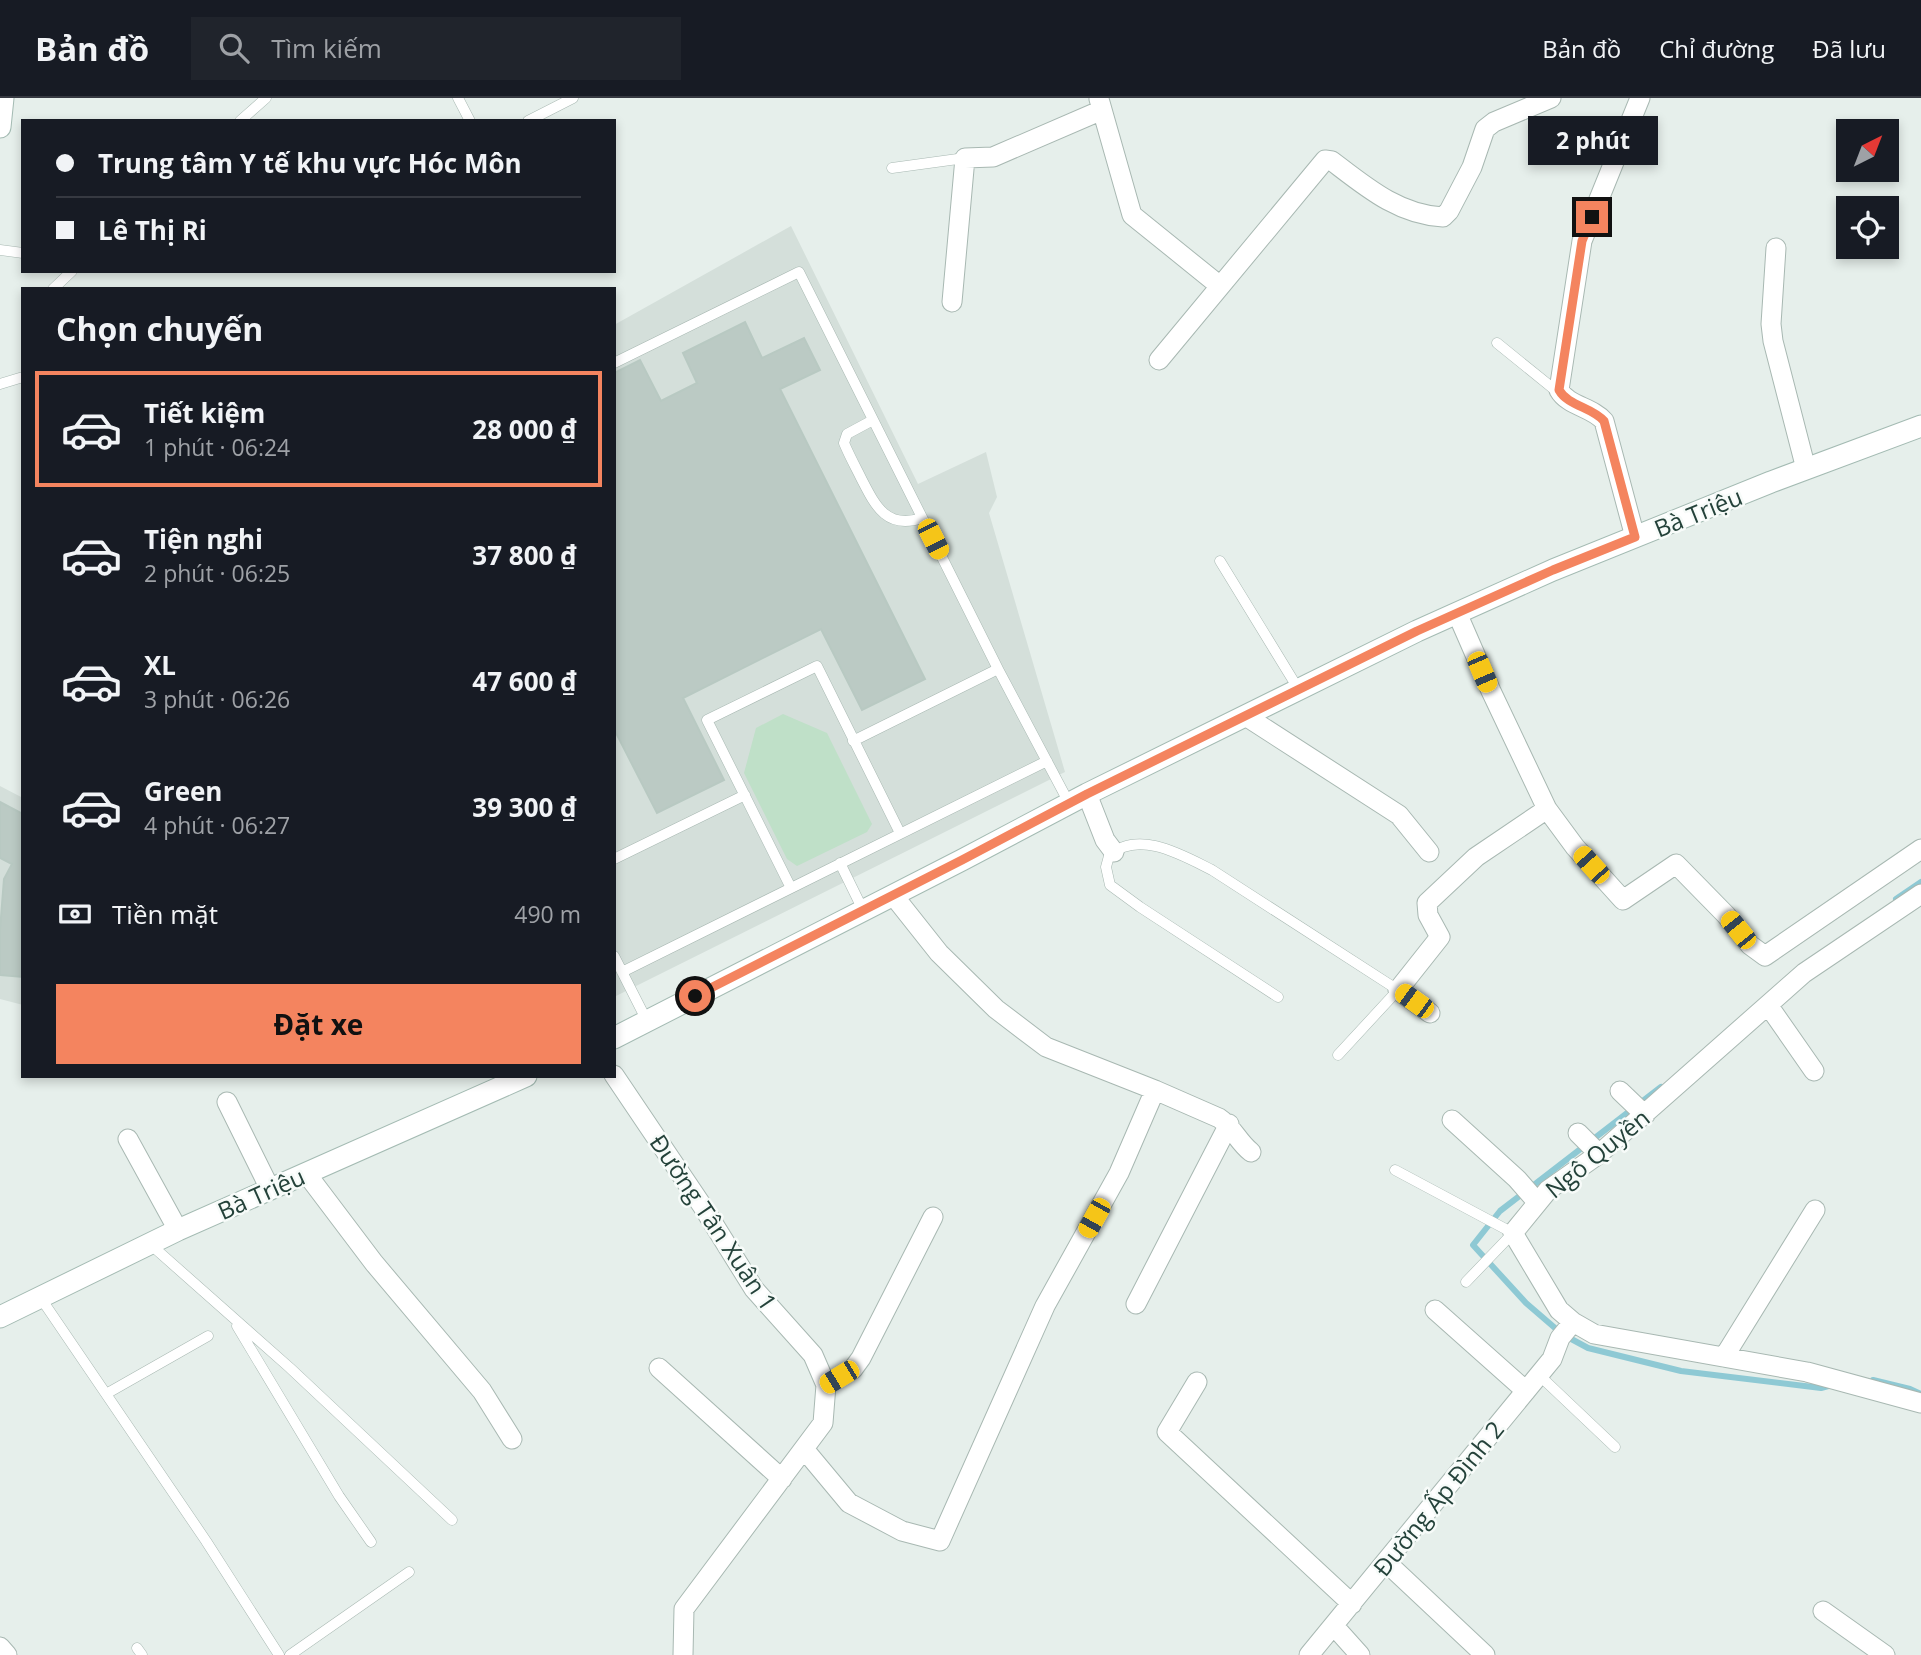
<!DOCTYPE html>
<html lang="vi">
<head>
<meta charset="utf-8">
<style>
	body { margin:0; font-family:"Open Sans",sans-serif; background:#20242c; color:#f1f3f6; height:100vh; display:flex; flex-direction:column; font-size:26px; white-space:nowrap }
	* { box-sizing:border-box; margin:0 }
	p { font-size:23px; color:#9ea1a6 }
	.icon { flex:none; width:38px; height:38px; fill:none; stroke:currentColor; stroke-width:2; stroke-linecap:round; stroke-linejoin:round }
	.map { position:relative; flex:1; overflow:hidden }
	.sheet { position:absolute; left:21px; top:189px; width:595px; height:791px; display:flex; flex-direction:column; background:#171b24; border-radius:0px; box-shadow:0 4px 10px #0003 }
	.sheet>* { flex:none }
	.banner { position:absolute; left:21px; top:21px; width:595px; height:154px; border-radius:0px; box-shadow:0 4px 10px #0003; display:grid; align-content:center; height:154px; padding:0 35px; background:#171b24 }
	.needle { width:46px; rotate:42deg }
	.buttons { position:absolute; left:1836px; top:21px; display:grid; gap:14px }
	.buttons a { display:grid; place-items:center; width:63px; height:63px; border-radius:0px; background:#171b24; box-shadow:0 4px 10px #0003; font-size:35px }
	.end { position:absolute; width:32px; height:32px; margin:-16px; border:9px solid #f4845f; background:#111; box-shadow:0 0 0 4px #111 }
	.from { border-radius:50% }
	.bubble { position:absolute; height:49px; border-radius:0px; background:#171b24; box-shadow:0 4px 10px #0003; font-size:23px; font-weight:700; line-height:49px; text-align:center }
	.car { position:absolute; width:21px; height:42px; margin:-21px -10px; border-radius:9px; box-shadow:0 0 5px 2px #0007; background:linear-gradient(#f5c518 24%,#345 0 40%,#f5c518 0 76%,#345 0 86%,#f5c518 0) }
	.banner b { display:flex; align-items:center; gap:24px; height:66px; font-size:26px }
	.banner b+b { border-top:2px solid #363941 }
	.banner i { width:18px; height:18px; background:#f1f3f6 }
	ul { padding:0; list-style:none }
	li { display:flex; align-items:center; gap:21px; height:116px; margin:0 14px 10px; padding:0 21px; border:4px solid transparent; border-radius:0px }
	li div { flex:1 }
	li b { display:block; font-size:26px }
	li em { font-style:normal; font-weight:700 }
	li.on { border-color:#f4845f }
	li>.icon { width:63px; height:63px; stroke-width:1.5 }
	h2 { padding:0 35px; font-size:32px; line-height:84px }
	.pay { display:flex; align-items:center; gap:18px; height:77px; padding:0 35px; font-size:26px }
	.pay p { margin-inline-start:auto }
	.action { display:flex; gap:14px; margin-top:auto; padding:14px 35px }
	.action a { flex:1; height:80px; border-radius:0px; background:#f4845f; color:#111; font-size:28px; font-weight:700; line-height:80px; text-align:center }
	header { display:flex; align-items:center; gap:42px; box-sizing:border-box; height:98px; padding:0 35px; background:#171b24; border-bottom:2px solid #363941 }
	header strong { font-size:33px }
	nav { display:flex; gap:38px; margin-inline-start:auto; font-size:24px }
	.search { width:490px; height:63px; background:#20242c; display:flex; align-items:center; gap:18px; box-sizing:border-box; padding:0 24px; border-radius:0px; color:#9ea1a6; font-size:26px }
	.map>svg:first-child { display:block }
	.built { fill:#d4dfda }
	.green { fill:#bfe0c8 }
	.lines { fill:none; stroke-linecap:round; stroke-linejoin:round }
	.stream { stroke:#8ec9d4; stroke-width:6 }
	.building { fill:#bbcac4; stroke:#b8c9c2; stroke-width:2 }
	.lane-casing { stroke:#a8b8b2; stroke-width:11 }
	.street-casing { stroke:#a8b8b2; stroke-width:21 }
	.secondary-casing { stroke:#a4bbb3; stroke-width:23 }
	.lane { stroke:#fff; stroke-width:10 }
	.street { stroke:#fff; stroke-width:19 }
	.secondary { stroke:#fff; stroke-width:21 }
	.route { stroke:#f4845f; stroke-width:9 }
	.labels { text-anchor:middle; dominant-baseline:central; stroke-width:5; stroke-linejoin:round; paint-order:stroke }
	.street-label { font-size:24px; fill:#24423a; stroke:#f7fbf9 }
</style>
</head>
<body>
<header>
<strong>Bản đồ</strong>
<div class="search"><svg class="icon" aria-label="search" viewBox="0 0 24 24"><circle cx="10" cy="10" r="6"/><path d="M15 15l6 6"/></svg>Tìm kiếm</div>
<nav><a>Bản đồ</a><a>Chỉ đường</a><a>Đã lưu</a></nav>
</header>
<div class="map">
<svg width="1921" height="1557" viewBox="0 0 1921 1557">
	<rect width="100%" height="100%" fill="#e6efeb"/>
	<path class="built" d="M791,128L918,386L986,354L997,399L989,415L1065,674L614,899V227Z
		M0,688L23,700V907L0,901Z"/>
	<path class="green" d="M783,616L827,635L872,726L867,734L797,768L787,761L744,675L756,630Z"/>
	<g class="lines">
		<path class="stream" d="M1896,801L1921,784
			M1661,989L1500,1113L1473,1147L1526,1205L1562,1236L1588,1250L1681,1273L1821,1290L1832,1287
			M1873,1282L1910,1291L1921,1296"/>
	</g>
	<path class="building" d="M745,224L762,260L804,240L820,272L780,291L925,581L862,612L821,531L683,600L724,682L657,715L614,631V275L640,262L661,303L697,285L683,255Z
		M0,704L23,716V879L0,877V832L4,781L12,766L0,760Z"/>
	<g class="lines">
		<g class="lane-casing">
			<path id="lane" d="M458,0L470,23
				M240,23L266,0
				M528,23L573,0
				M892,70L965,60
				M0,152L23,155
				M53,191L72,173
				M1497,245L1560,296
				M614,265L799,174L998,571L1069,705
				M0,286L23,279
				M873,322L847,336L844,345C849,357 855,368 861,380C875,407 886,432 922,420
				M1220,463L1299,592
				M853,643L998,571
				M614,761L745,697
				M840,765L863,812
				M791,790L707,622L817,568L900,735
				M614,858L647,923
				M622,874L1047,663
				M1278,899L1140,809L1110,787L1106,769L1109,758C1138,731 1182,757 1212,772L1398,892L1338,957
				M1395,1072L1513,1135L1466,1184
				M150,1146L290,1270L452,1422
				M40,1199L206,1443L279,1557
				M237,1228L339,1398L371,1444
				M1539,1277L1615,1349
				M106,1296L208,1238
				M137,1550L142,1557
				M290,1557L409,1474"/>
		</g>
		<g class="street-casing">
			<path id="street" d="M1099,1L1132,117L1220,188
				M1776,150L1771,226L1773,243L1806,371
				M952,204L965,60L993,59L1102,12
				M1159,262L1325,62L1332,63C1366,89 1399,117 1443,119L1449,113L1472,69L1485,31L1494,24L1551,0
				M1635,439L1604,323C1592,309 1568,308 1559,292L1582,143L1640,0
				M1457,515L1491,593L1547,711L1575,749L1623,802L1676,766L1726,817L1750,847L1765,858L1921,751
				M1247,619L1399,717L1429,754
				M1087,696L1105,742L1114,754
				M1921,796L1804,875L1599,1056L1548,1092L1513,1135L1559,1212L1573,1224L1594,1236L1807,1274L1921,1305
				M1768,907L1814,973
				M1430,915L1398,892L1440,839L1428,817L1427,805L1476,759L1547,711
				M614,977L703,1109L754,1191L813,1257L826,1287L823,1325L684,1511L683,1557
				M1155,992L1219,1020C1233,1029 1238,1044 1251,1054
				M1620,993L1645,1017
				M227,1004L270,1091
				M1452,1022L1517,1081L1537,1104
				M1578,1035L1599,1056
				M128,1041L178,1132
				M306,1075L374,1165L482,1293L512,1341
				M1136,1206L1229,1026
				M1435,1212L1526,1293
				M1724,1259L1815,1112
				M659,1270L782,1381
				M1197,1284L1167,1334L1352,1506
				M826,1287L853,1271L861,1260L933,1119
				M804,1351L849,1405L902,1433L940,1443L1045,1208L1119,1075L1155,992L1046,949L996,911L939,855L893,797
				M1386,1464L1485,1557
				M1823,1513L1885,1557
				M1334,1528L1360,1557
				M0,1549L7,1557
				M1309,1557L1552,1261L1560,1240L1573,1224"/>
		</g>
		<g class="secondary-casing">
			<path id="secondary" d="M0,29L3,0
				M614,940L962,762L1087,696L1417,533L1553,472L1771,384L1921,328
				M0,1219L178,1132L526,978"/>
		</g>
		<use href="#lane" class="lane"/>
		<use href="#street" class="street"/>
		<use href="#secondary" class="secondary"/>
	</g>
	<g class="lines">
		<path class="route" d="M695,898L962,762L1087,696L1417,533L1553,472L1635,439L1604,323C1592,309 1568,308 1559,292L1582,143L1592,119"/>
	</g>
	<g class="labels">
		<g class="street-label">
			<text transform="translate(1698 414) rotate(-22)">Bà Triệu</text>
			<text transform="translate(1597 1055) rotate(-39)">Ngô Quyền</text>
			<text transform="translate(261 1095) rotate(-24)">Bà Triệu</text>
			<text transform="translate(714 1124) rotate(56)">Đường Tân Xuân 1</text>
			<text transform="translate(1438 1400) rotate(-51)">Đường Ấp Đình 2</text>
		</g>
	</g>
</svg>
<div class="buttons">
<a><svg class="needle" viewBox="-14 -14 28 28"><path d="M0-13l5 13h-10z" fill="#e53935"/><path d="M0 13l5-13h-10z" fill="#9ea1a6"/></svg></a>
<a><svg class="icon" aria-label="locate" viewBox="0 0 24 24"><circle cx="12" cy="12" r="6"/><path d="M12 2v4M12 18v4M2 12h4M18 12h4"/></svg></a>
</div>
<i class="end from" style="left:695px;top:898px"></i>
<i class="end" style="left:1592px;top:119px"></i>
<div class="bubble" style="left:1528px;top:18px;width:130px">2 phút</div>
<i class="car" style="left:933px;top:441px;rotate:153deg"></i>
<i class="car" style="left:1482px;top:574px;rotate:157deg"></i>
<i class="car" style="left:1591px;top:767px;rotate:318deg"></i>
<i class="car" style="left:1738px;top:832px;rotate:321deg"></i>
<i class="car" style="left:1414px;top:903px;rotate:306deg"></i>
<i class="car" style="left:1094px;top:1120px;rotate:209deg"></i>
<i class="car" style="left:839px;top:1279px;rotate:239deg"></i>
<div class="banner">
<b><i class="from"></i>Trung tâm Y tế khu vực Hóc Môn</b>
<b><i></i>Lê Thị Ri</b>
</div>
<section class="sheet">
<h2>Chọn chuyến</h2>
<ul>
<li class="on"><svg class="icon" aria-label="car" viewBox="0 0 24 24"><path d="M5 17H2v-5l4-1 3-4h7l3 4 3 1v5h-3M9 17h6M6 11h13"/><circle cx="7" cy="17" r="2"/><circle cx="17" cy="17" r="2"/></svg><div><b>Tiết kiệm</b><p>1 phút · 06:24</p></div><em>28 000 ₫</em></li>
<li><svg class="icon" aria-label="car" viewBox="0 0 24 24"><path d="M5 17H2v-5l4-1 3-4h7l3 4 3 1v5h-3M9 17h6M6 11h13"/><circle cx="7" cy="17" r="2"/><circle cx="17" cy="17" r="2"/></svg><div><b>Tiện nghi</b><p>2 phút · 06:25</p></div><em>37 800 ₫</em></li>
<li><svg class="icon" aria-label="car" viewBox="0 0 24 24"><path d="M5 17H2v-5l4-1 3-4h7l3 4 3 1v5h-3M9 17h6M6 11h13"/><circle cx="7" cy="17" r="2"/><circle cx="17" cy="17" r="2"/></svg><div><b>XL</b><p>3 phút · 06:26</p></div><em>47 600 ₫</em></li>
<li><svg class="icon" aria-label="car" viewBox="0 0 24 24"><path d="M5 17H2v-5l4-1 3-4h7l3 4 3 1v5h-3M9 17h6M6 11h13"/><circle cx="7" cy="17" r="2"/><circle cx="17" cy="17" r="2"/></svg><div><b>Green</b><p>4 phút · 06:27</p></div><em>39 300 ₫</em></li>
</ul>
<div class="pay"><svg class="icon" aria-label="cash" viewBox="0 0 24 24"><path d="M3 7h18v10H3z"/><circle cx="12" cy="12" r="2"/></svg>Tiền mặt<p>490 m</p></div>
<div class="action"><a>Đặt xe</a></div>
</section>
</div>
</body>
</html>
